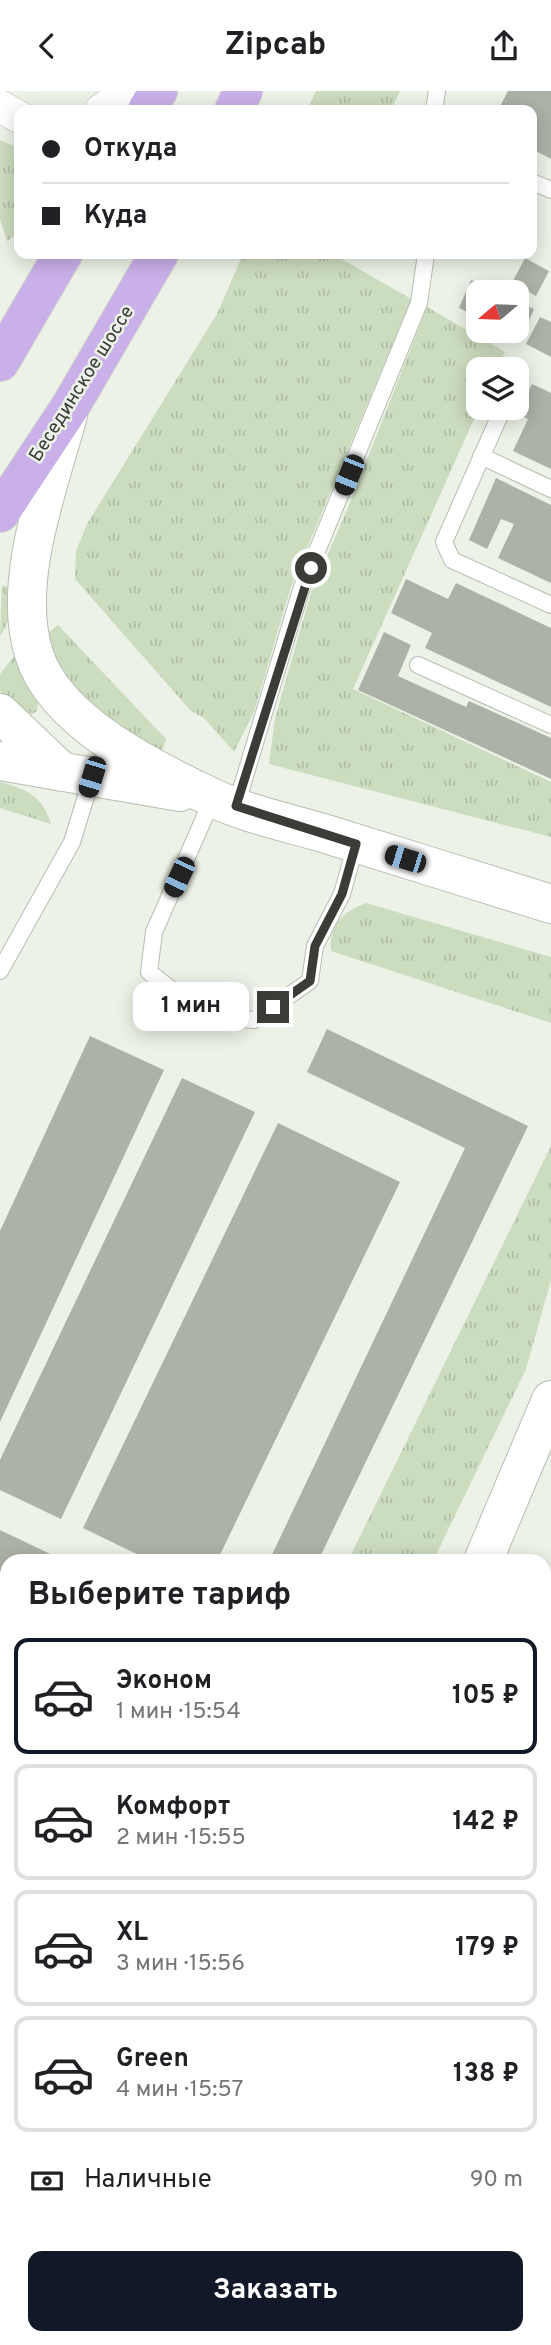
<!DOCTYPE html>
<html lang="ru">
<head>
<meta charset="utf-8">
<style>
	body { margin:0; font-family:Overpass,sans-serif; background:#f6f6f6; color:#202124; height:100vh; display:flex; flex-direction:column; font-size:26px; white-space:nowrap }
	* { box-sizing:border-box; margin:0 }
	p { font-size:23px; color:#757577 }
	.icon { flex:none; width:38px; height:38px; fill:none; stroke:currentColor; stroke-width:2; stroke-linecap:round; stroke-linejoin:round }
	.map { position:relative; flex:1; overflow:hidden }
	.details { position:absolute; left:0px; top:1463px; width:551px; height:791px; display:flex; flex-direction:column; background:#fff; border-radius:21px 21px 0 0; box-shadow:0 4px 18px #0003 }
	.details>* { flex:none }
	.guide { position:absolute; left:14px; top:14px; width:523px; height:154px; border-radius:14px; box-shadow:0 4px 18px #0003; display:grid; align-content:center; height:154px; padding:0 28px; background:#fff }
	.needle { width:46px; rotate:251deg }
	.fabs { position:absolute; left:466px; top:189px; display:grid; gap:14px }
	.fabs a { display:grid; place-items:center; width:63px; height:63px; border-radius:14px; background:#fff; box-shadow:0 4px 18px #0003; font-size:35px }
	.end { position:absolute; width:32px; height:32px; margin:-16px; border:9px solid #3a3c38; background:#fff; box-shadow:0 0 0 4px #fff }
	.from { border-radius:50% }
	.bubble { position:absolute; height:49px; border-radius:14px; background:#fff; box-shadow:0 4px 18px #0003; font-size:23px; font-weight:700; line-height:49px; text-align:center }
	.car { position:absolute; width:21px; height:42px; margin:-21px -10px; border-radius:9px; box-shadow:0 0 5px 2px #0007; background:linear-gradient(#222 24%,#8ab4d8 0 40%,#222 0 76%,#8ab4d8 0 86%,#222 0) }
	.guide b { display:flex; align-items:center; gap:24px; height:66px; font-size:26px }
	.guide b+b { border-top:2px solid #e0e0e0 }
	.guide i { width:18px; height:18px; background:#202124 }
	ul { padding:0; list-style:none }
	li { display:flex; align-items:center; gap:21px; height:116px; margin:0 14px 10px; padding:0 14px; border:4px solid #e0e0e0; border-radius:14px }
	li div { flex:1 }
	li b { display:block; font-size:26px }
	li em { font-style:normal; font-weight:700 }
	li.active { border-color:#111827 }
	li>.icon { width:63px; height:63px; stroke-width:1.5 }
	h2 { padding:0 28px; font-size:32px; line-height:84px }
	.pay { display:flex; align-items:center; gap:18px; height:77px; padding:0 28px; font-size:26px }
	.pay p { margin-inline-start:auto }
	.primary-button { display:flex; gap:14px; margin-top:auto; padding:14px 28px }
	.primary-button a { flex:1; height:80px; border-radius:14px; background:#111827; color:#fff; font-size:28px; font-weight:700; line-height:80px; text-align:center }
	header { display:flex; justify-content:space-between; align-items:center; height:91px; padding:0 28px; background:#fff; font-size:32px; font-weight:700 }
	.map>svg:first-child { display:block }
	.grass { fill:url(#grass-tufts) }
	.building { fill:#acb2a7 }
	.lines { fill:none; stroke-linecap:round; stroke-linejoin:round }
	.lane-casing { stroke:#b7bdb2; stroke-width:18 }
	.street-casing { stroke:#b7bdb2; stroke-width:33 }
	.secondary-casing { stroke:#b7bdb2; stroke-width:40 }
	.primary-casing { stroke:#d0d0cf; stroke-width:40 }
	.path { stroke:#a1a69e; stroke-width:4.5; stroke-dasharray:5 5; stroke-linecap:butt }
	.lane { stroke:#fff; stroke-width:16 }
	.street { stroke:#fff; stroke-width:32 }
	.secondary { stroke:#fff; stroke-width:38 }
	.primary { stroke:#cab0e9; stroke-width:38 }
	.route { stroke:#3a3c38; stroke-width:9 }
	.labels { text-anchor:middle; dominant-baseline:central; stroke-width:5; stroke-linejoin:round; paint-order:stroke }
	.street-label { font-size:19px; fill:#3a3c38; stroke:#ecf2e7 }
</style>
</head>
<body>
<header><svg class="icon" aria-label="back" viewBox="0 0 24 24"><path d="M15 5l-7 7 7 7"/></svg>Zipcab<svg class="icon" aria-label="share" viewBox="0 0 24 24"><path d="M12 15V3M7 8l5-5 5 5M5 13v7h14v-7"/></svg></header>
<div class="map">
<svg width="551" height="2254" viewBox="0 0 551 2254">
	<defs>
		<pattern id="grass-tufts" width="24" height="20" patternUnits="userSpaceOnUse" patternTransform="scale(1.75)"><rect width="24" height="20" fill="#ccdcbf"/><path d="M3 7l-1-3M5 7V3M7 7l1-3M15 17l-1-3M17 17v-4M19 17l1-3" fill="none" stroke="#b0bea5"/></pattern>
	</defs>
	<rect width="100%" height="100%" fill="#ecf2e7"/>
	<path class="grass" d="M316,0H400L391,19H307Z
		M0,49L19,57V141L7,150L0,128Z
		M243,163H333L411,208L291,496L254,621L234,661L205,628L190,619L75,488L76,460L87,433L217,223Z
		M427,216L505,261L497,278H478L479,317L353,598L551,691V746L269,673L275,627L311,502L350,412Z
		M2,494L8,496C16,513 10,531 0,545Z
		M58,534L166,648L160,667L85,624L42,547Z
		M15,564L38,610L37,620L32,623L8,610L0,600V583Z
		M0,691C26,698 43,705 51,733L0,717Z
		M366,812L551,866V932L331,860C329,833 342,822 366,812Z
		M551,1055V1189L526,1278L433,1470H348Z"/>
	<path class="building" d="M508,0H551V68L532,58V19H498Z
		M525,167L549,180L536,205L512,192Z
		M471,189L498,201H478V226L459,217Z
		M516,210L534,218L521,246L507,240H516Z
		M540,226L551,231V266L526,253Z
		M532,293L551,302V378L513,360L528,328L518,323Z
		M496,387L551,414V492L498,467L514,433L501,428L487,458L469,449Z
		M406,488L448,508L456,492L551,537V616L425,557L432,542L391,522Z
		M384,541L411,554L398,585L466,616L469,610L551,647V688L358,599Z
		M327,938L528,1035L318,1470H269L465,1057L307,981Z
		M90,945L164,979L0,1331V1140Z
		M182,987L255,1021L61,1428L0,1399V1369Z
		M278,1032L400,1091L217,1470H151L83,1437Z
		M0,1439L65,1470H7V1520L0,1517Z
		M0,1572L7,1576V1642L0,1639Z
		M0,1680L7,1684V1768L0,1764Z
		M0,1787L7,1788V1823L0,1822Z
		M0,1850L7,1852V1924L0,1922Z
		M0,1948L7,1949V1986L0,1985Z
		M392,2247H497L496,2254H391Z"/>
	<g class="lines">
		<g class="lane-casing">
			<path id="lane" d="M434,19L437,0
				M532,91L551,99
				M516,285L518,281
				M503,317L444,451L452,469L551,514
				M481,365L551,398
				M418,574L551,634
				M213,707L154,841L149,881L205,925L254,929L310,890L315,855L342,803L356,753
				M236,715L301,499L419,212L426,163
				M0,880L72,751L92,686
				M544,1497L551,1501
				M544,1671L551,1701
				M544,2129L551,2130"/>
		</g>
		<g class="street-casing">
			<path id="street" d="M0,15L19,26
				M101,19L129,0"/>
		</g>
		<g class="secondary-casing">
			<path id="secondary" d="M68,324C49,395 11,491 34,563C54,630 152,678 211,706C246,723 286,731 323,742C399,766 475,789 551,813
				M0,622L62,681
				M0,670L180,701
				M483,1470L551,1309
				M0,2057L7,2058
				M225,2254V2247"/>
		</g>
		<g class="primary-casing">
			<path id="primary" d="M147,19L158,0
				M234,19L243,0
				M0,271L63,163
				M0,422L70,316L159,163"/>
		</g>
		<path class="path" d="M544,1886L551,1884
			M544,1916L551,1915
			M0,2122L7,2123
			M160,2254L178,2247L179,2254"/>
		<use href="#lane" class="lane"/>
		<use href="#street" class="street"/>
		<use href="#secondary" class="secondary"/>
		<use href="#primary" class="primary"/>
	</g>
	<g class="lines">
		<path class="route" d="M273,916L310,890L315,855L342,803L356,753L236,715L311,477"/>
	</g>
	<g class="labels">
		<g class="street-label">
			<text transform="translate(82 293) rotate(-58)">Бесединское шоссе</text>
		</g>
	</g>
</svg>
<div class="fabs">
<a><svg class="needle" viewBox="-14 -14 28 28"><path d="M0-13l5 13h-10z" fill="#e53935"/><path d="M0 13l5-13h-10z" fill="#757577"/></svg></a>
<a><svg class="icon" aria-label="layers" viewBox="0 0 24 24"><path d="M12 4l9 5-9 5-9-5zM3 14l9 5 9-5"/></svg></a>
</div>
<i class="end from" style="left:311px;top:477px"></i>
<i class="end" style="left:273px;top:916px"></i>
<div class="bubble" style="left:133px;top:891px;width:116px">1 мин</div>
<i class="car" style="left:349px;top:384px;rotate:202deg"></i>
<i class="car" style="left:92px;top:686px;rotate:197deg"></i>
<i class="car" style="left:405px;top:768px;rotate:287deg"></i>
<i class="car" style="left:179px;top:786px;rotate:205deg"></i>
<div class="guide">
<b><i class="from"></i>Откуда</b>
<b><i></i>Куда</b>
</div>
<section class="details">
<h2>Выберите тариф</h2>
<ul>
<li class="active"><svg class="icon" aria-label="car" viewBox="0 0 24 24"><path d="M5 17H2v-5l4-1 3-4h7l3 4 3 1v5h-3M9 17h6M6 11h13"/><circle cx="7" cy="17" r="2"/><circle cx="17" cy="17" r="2"/></svg><div><b>Эконом</b><p>1 мин · 15:54</p></div><em>105 ₽</em></li>
<li><svg class="icon" aria-label="car" viewBox="0 0 24 24"><path d="M5 17H2v-5l4-1 3-4h7l3 4 3 1v5h-3M9 17h6M6 11h13"/><circle cx="7" cy="17" r="2"/><circle cx="17" cy="17" r="2"/></svg><div><b>Комфорт</b><p>2 мин · 15:55</p></div><em>142 ₽</em></li>
<li><svg class="icon" aria-label="car" viewBox="0 0 24 24"><path d="M5 17H2v-5l4-1 3-4h7l3 4 3 1v5h-3M9 17h6M6 11h13"/><circle cx="7" cy="17" r="2"/><circle cx="17" cy="17" r="2"/></svg><div><b>XL</b><p>3 мин · 15:56</p></div><em>179 ₽</em></li>
<li><svg class="icon" aria-label="car" viewBox="0 0 24 24"><path d="M5 17H2v-5l4-1 3-4h7l3 4 3 1v5h-3M9 17h6M6 11h13"/><circle cx="7" cy="17" r="2"/><circle cx="17" cy="17" r="2"/></svg><div><b>Green</b><p>4 мин · 15:57</p></div><em>138 ₽</em></li>
</ul>
<div class="pay"><svg class="icon" aria-label="cash" viewBox="0 0 24 24"><path d="M3 7h18v10H3z"/><circle cx="12" cy="12" r="2"/></svg>Наличные<p>90 m</p></div>
<div class="primary-button"><a>Заказать</a></div>
</section>
</div>
</body>
</html>
